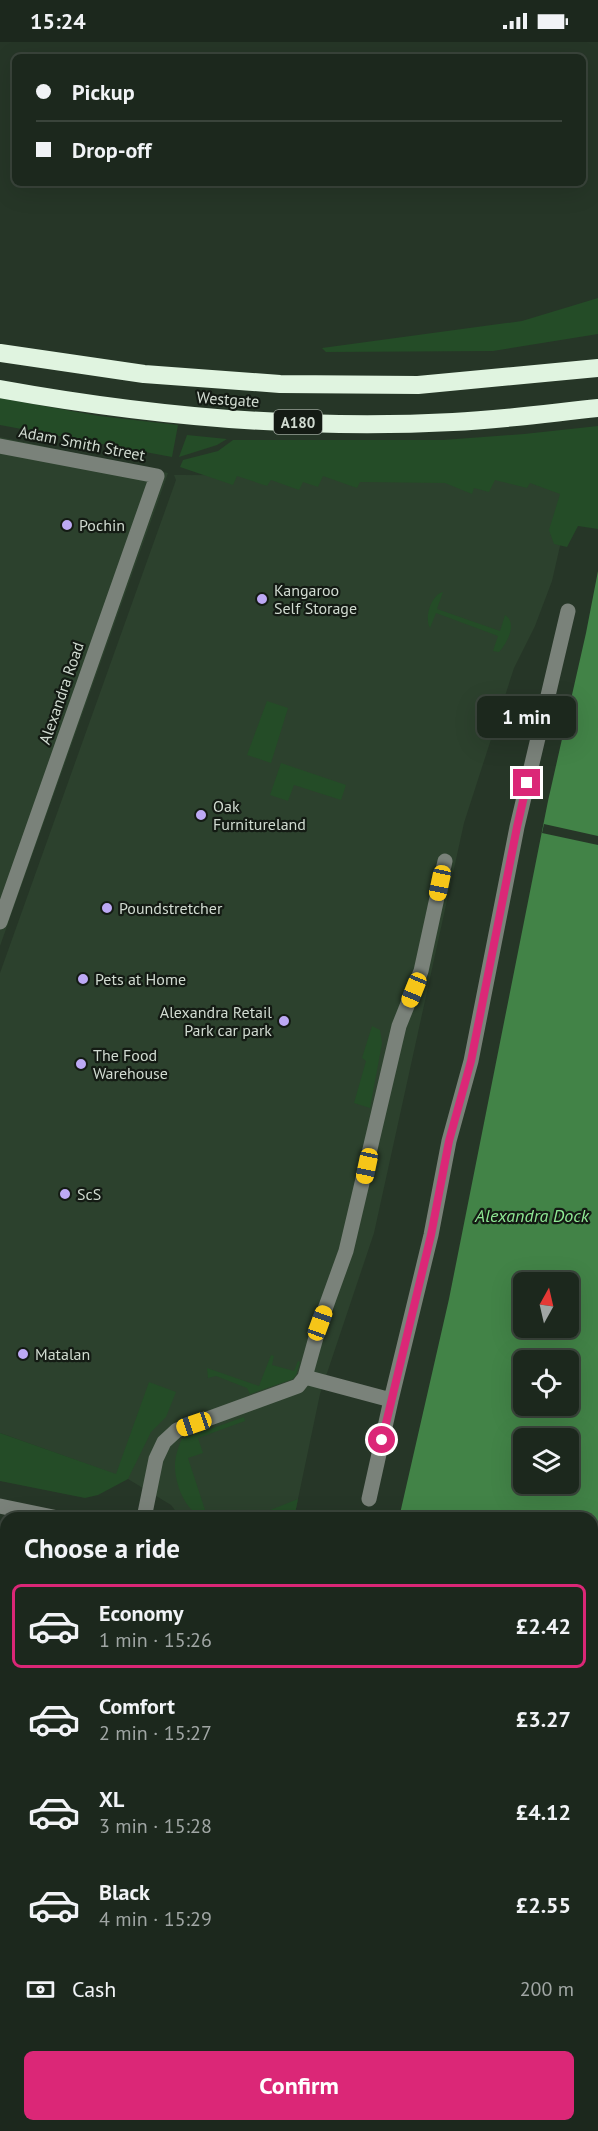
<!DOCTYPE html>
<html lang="en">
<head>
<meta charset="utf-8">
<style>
	body { margin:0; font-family:"PT Sans",sans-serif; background:#29342a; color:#f1f3f6; height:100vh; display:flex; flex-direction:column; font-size:22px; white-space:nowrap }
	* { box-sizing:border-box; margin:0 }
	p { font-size:20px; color:#a0a6a4 }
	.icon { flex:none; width:33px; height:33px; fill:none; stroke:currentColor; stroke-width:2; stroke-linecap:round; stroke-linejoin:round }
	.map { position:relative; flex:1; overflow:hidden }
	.drawer { position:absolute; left:0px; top:1470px; width:598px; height:620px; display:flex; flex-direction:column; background:#1c281d; border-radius:18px 18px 0 0; box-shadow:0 6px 24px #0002,0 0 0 2px #3a443b }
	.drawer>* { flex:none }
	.banner { position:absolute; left:12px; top:12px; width:574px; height:132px; border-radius:9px; box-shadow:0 6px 24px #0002,0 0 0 2px #3a443b; display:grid; align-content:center; height:132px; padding:0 24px; background:#1c281d }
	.needle { width:39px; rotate:8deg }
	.tools { position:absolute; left:513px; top:1230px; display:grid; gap:12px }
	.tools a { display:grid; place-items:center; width:66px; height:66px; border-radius:9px; background:#1c281d; box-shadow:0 6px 24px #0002,0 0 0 2px #3a443b; font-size:30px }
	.end { position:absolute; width:27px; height:27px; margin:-14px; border:8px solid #db2777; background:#fff; box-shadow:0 0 0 3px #fff }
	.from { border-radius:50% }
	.bubble { position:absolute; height:42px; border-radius:9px; background:#1c281d; box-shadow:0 6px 24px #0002,0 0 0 2px #3a443b; font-size:20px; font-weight:600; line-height:42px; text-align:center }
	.car { position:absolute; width:18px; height:36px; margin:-18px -9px; border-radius:8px; box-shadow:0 0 4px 2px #0007; background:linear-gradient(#f5c518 24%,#345 0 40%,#f5c518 0 76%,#345 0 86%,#f5c518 0) }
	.banner b { display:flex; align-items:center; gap:21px; height:57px; font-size:22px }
	.banner b+b { border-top:2px solid #3a443b }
	.banner i { width:15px; height:15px; background:#f1f3f6 }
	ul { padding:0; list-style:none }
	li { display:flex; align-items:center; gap:18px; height:84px; margin:0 12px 9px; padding:0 12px; border:3px solid transparent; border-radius:9px }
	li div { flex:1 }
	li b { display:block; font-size:22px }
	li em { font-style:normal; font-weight:600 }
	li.selected { border-color:#db2777 }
	li>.icon { width:54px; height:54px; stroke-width:1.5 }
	h2 { padding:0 24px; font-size:27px; line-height:72px }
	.pay { display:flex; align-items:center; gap:15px; height:66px; padding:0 24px; font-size:22px }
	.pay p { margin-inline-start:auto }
	.primary-button { display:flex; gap:12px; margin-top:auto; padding:12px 24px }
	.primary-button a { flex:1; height:69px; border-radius:9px; background:#db2777; color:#fff; font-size:24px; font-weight:600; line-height:69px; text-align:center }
	.status { display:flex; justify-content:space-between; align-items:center; height:42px; padding:0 30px; background:#1c281d; direction:ltr }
	.status svg { height:16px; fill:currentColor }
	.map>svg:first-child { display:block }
	.built { fill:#2c412d }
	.green { fill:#244c27 }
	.water { fill:#428347; fill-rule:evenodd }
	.pier { fill:#263627 }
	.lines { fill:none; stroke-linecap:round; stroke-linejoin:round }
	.minor-tunnel { stroke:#404f40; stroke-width:15; stroke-dasharray:15 8; stroke-linecap:butt }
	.minor { stroke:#7a827a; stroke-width:15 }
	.highway { stroke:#e0f4e0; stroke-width:18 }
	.route { stroke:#db2777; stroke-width:8 }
	.poi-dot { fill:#bda9f5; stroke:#141b14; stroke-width:2 }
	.labels { text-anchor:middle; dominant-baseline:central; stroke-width:4.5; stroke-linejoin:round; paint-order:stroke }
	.shield { fill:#141b14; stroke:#98a198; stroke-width:1.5 }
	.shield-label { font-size:15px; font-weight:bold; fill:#d1dbd1 }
	.street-label { font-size:16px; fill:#d1dbd1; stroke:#141b14 }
	.poi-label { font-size:16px; fill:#d1dbd1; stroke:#141b14; text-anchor:start }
	.water-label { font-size:18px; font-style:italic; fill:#90e995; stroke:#141b14 }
</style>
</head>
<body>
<div class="status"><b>15:24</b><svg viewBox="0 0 49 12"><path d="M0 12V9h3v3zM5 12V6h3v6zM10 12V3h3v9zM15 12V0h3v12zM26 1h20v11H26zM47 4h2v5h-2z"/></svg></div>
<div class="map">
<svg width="598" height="2089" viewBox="0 0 598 2089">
	<rect width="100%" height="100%" fill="#263627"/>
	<path class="built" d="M0,395L168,431L0,904Z
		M174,433L576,434L552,539L535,584L514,626L464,781L374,1191L320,1352L294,1476H181L171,1463L128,1437L0,1391V931L176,438Z
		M0,1642H6V2084H46L45,2089H0Z"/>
	<path class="green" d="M598,256V292L493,309L326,310L322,306L522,279Z
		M0,356L99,374L178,383L172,415L0,383Z
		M598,384V487L578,484L567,505L554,502L549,488L560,452L530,441L527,446L495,438L489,450L474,446L472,452L445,441L360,440L357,446L323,434L318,445L303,440L299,448L271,438L267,444L237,434L233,443L180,425L183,418L218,409L233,398H443L524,392Z
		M187,393L227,397L217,403L179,415Z
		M443,550L437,567L500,589L505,573C518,581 507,601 499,610L493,609L498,594L436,571L430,586C424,576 431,553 443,550Z
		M267,659L288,666L271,721L247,713Z
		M281,721L346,743L341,758L294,743L288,759L270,753Z
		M372,984L380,988L382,1001L370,1066L354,1061L366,1019L362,1016Z
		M271,1313L274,1314L272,1323L294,1329L298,1319L300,1320L296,1333L293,1337L250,1352L247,1346L216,1334L208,1336L207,1326L259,1344Z
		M149,1340L176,1350L166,1375L151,1390L128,1437L98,1453L85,1456L0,1439V1391L116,1432Z
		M244,1375L245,1379L198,1396L203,1411L188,1416L206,1471L218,1468L222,1476C216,1476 209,1477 203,1475C185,1469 175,1442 175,1424C175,1415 178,1405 182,1397Z
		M298,1457L294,1476H250Z"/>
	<path class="water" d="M598,529V2089H335L336,2084H592V1476H399L449,1257L548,759L586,591ZM524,1240H568V1286H524ZM524,1318H568V1364H524ZM524,1396H568V1442H524Z"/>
	<path class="pier" d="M544,782L598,794V803L542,791Z"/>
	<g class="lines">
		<path class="minor-tunnel" d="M0,1579L6,1580"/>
		<path class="minor" d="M0,404L157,434L0,880
			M305,1335L391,1358L369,1457
			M391,1358L431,1193L449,1099L471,1019L517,785L568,569
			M0,1464L58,1476
			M144,1476L156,1417L164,1400L177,1388L298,1344L305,1335L320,1281L346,1209L399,984L421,929L445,819
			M592,1600L598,1602
			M0,1624H6
			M0,1645L6,1644"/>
		<path class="highway" d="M0,311L144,332L280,342L418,343L598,326
			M0,347C149,374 302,388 453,380C501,378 550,371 598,366"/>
	</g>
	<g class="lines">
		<path class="route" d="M382,1398L431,1193L449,1099L471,1019L517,785L527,741"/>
	</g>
	<g class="poi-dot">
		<circle cx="67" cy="483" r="6"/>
		<circle cx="262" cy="557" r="6"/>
		<circle cx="201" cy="773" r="6"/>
		<circle cx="107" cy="866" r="6"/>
		<circle cx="83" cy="937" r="6"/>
		<circle cx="284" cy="979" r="6"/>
		<circle cx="81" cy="1022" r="6"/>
		<circle cx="65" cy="1152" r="6"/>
		<circle cx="23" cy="1312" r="6"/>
	</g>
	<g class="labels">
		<rect class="shield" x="274" y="368" width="48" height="24" rx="4.5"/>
		<g class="shield-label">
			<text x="298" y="380">A180</text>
		</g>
		<g class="street-label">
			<text transform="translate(228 357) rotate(4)">Westgate</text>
			<text transform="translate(82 401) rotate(11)">Adam Smith Street</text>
			<text transform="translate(61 651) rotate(-71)">Alexandra Road</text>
		</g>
		<g class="poi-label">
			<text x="79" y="483">Pochin</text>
			<text x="274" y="548">Kangaroo<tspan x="274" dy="18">Self Storage</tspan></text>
			<text x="213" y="764">Oak<tspan x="213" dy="18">Furnitureland</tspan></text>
			<text x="119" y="866">Poundstretcher</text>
			<text x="95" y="937">Pets at Home</text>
			<text x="272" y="970" text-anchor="end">Alexandra Retail<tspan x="272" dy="18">Park car park</tspan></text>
			<text x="93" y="1013">The Food<tspan x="93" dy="18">Warehouse</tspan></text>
			<text x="77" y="1152">ScS</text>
			<text x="35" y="1312">Matalan</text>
		</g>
		<g class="water-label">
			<text x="532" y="1173">Alexandra Dock</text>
		</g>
	</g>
</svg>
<div class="tools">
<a><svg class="needle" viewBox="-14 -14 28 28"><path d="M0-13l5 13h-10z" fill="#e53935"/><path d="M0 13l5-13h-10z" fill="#a0a6a4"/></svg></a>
<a><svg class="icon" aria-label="locate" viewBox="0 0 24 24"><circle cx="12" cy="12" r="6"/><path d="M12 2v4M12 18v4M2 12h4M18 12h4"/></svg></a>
<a><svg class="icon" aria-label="layers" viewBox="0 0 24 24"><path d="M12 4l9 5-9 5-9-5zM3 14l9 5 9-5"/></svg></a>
</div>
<i class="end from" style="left:382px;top:1398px"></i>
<i class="end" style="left:527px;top:741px"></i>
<div class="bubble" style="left:477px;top:654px;width:99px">1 min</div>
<i class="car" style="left:440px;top:841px;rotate:192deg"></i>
<i class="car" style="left:414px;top:948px;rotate:202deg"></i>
<i class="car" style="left:367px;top:1124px;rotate:192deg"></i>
<i class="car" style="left:320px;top:1281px;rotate:20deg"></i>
<i class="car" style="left:194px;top:1382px;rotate:251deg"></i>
<div class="banner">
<b><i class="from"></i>Pickup</b>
<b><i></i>Drop-off</b>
</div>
<section class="drawer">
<h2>Choose a ride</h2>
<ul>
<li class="selected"><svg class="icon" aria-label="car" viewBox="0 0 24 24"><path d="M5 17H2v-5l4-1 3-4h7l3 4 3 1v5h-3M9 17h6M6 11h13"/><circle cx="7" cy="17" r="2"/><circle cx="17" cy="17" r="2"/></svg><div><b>Economy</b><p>1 min · 15:26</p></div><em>£2.42</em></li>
<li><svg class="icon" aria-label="car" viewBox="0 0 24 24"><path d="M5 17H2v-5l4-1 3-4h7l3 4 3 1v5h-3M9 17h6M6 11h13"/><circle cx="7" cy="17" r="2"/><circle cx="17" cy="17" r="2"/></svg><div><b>Comfort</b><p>2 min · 15:27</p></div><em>£3.27</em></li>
<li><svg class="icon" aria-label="car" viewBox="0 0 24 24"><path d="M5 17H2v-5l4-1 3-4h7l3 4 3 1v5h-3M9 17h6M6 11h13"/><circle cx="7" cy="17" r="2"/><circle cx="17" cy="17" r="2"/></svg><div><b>XL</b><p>3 min · 15:28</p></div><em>£4.12</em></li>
<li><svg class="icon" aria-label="car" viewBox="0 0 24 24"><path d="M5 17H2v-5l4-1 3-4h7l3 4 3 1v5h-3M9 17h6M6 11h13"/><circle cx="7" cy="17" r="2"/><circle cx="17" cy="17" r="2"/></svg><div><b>Black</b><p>4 min · 15:29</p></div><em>£2.55</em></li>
</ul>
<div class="pay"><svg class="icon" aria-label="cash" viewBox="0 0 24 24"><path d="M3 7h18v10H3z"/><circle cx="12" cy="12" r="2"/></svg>Cash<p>200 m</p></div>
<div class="primary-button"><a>Confirm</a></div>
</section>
</div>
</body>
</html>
